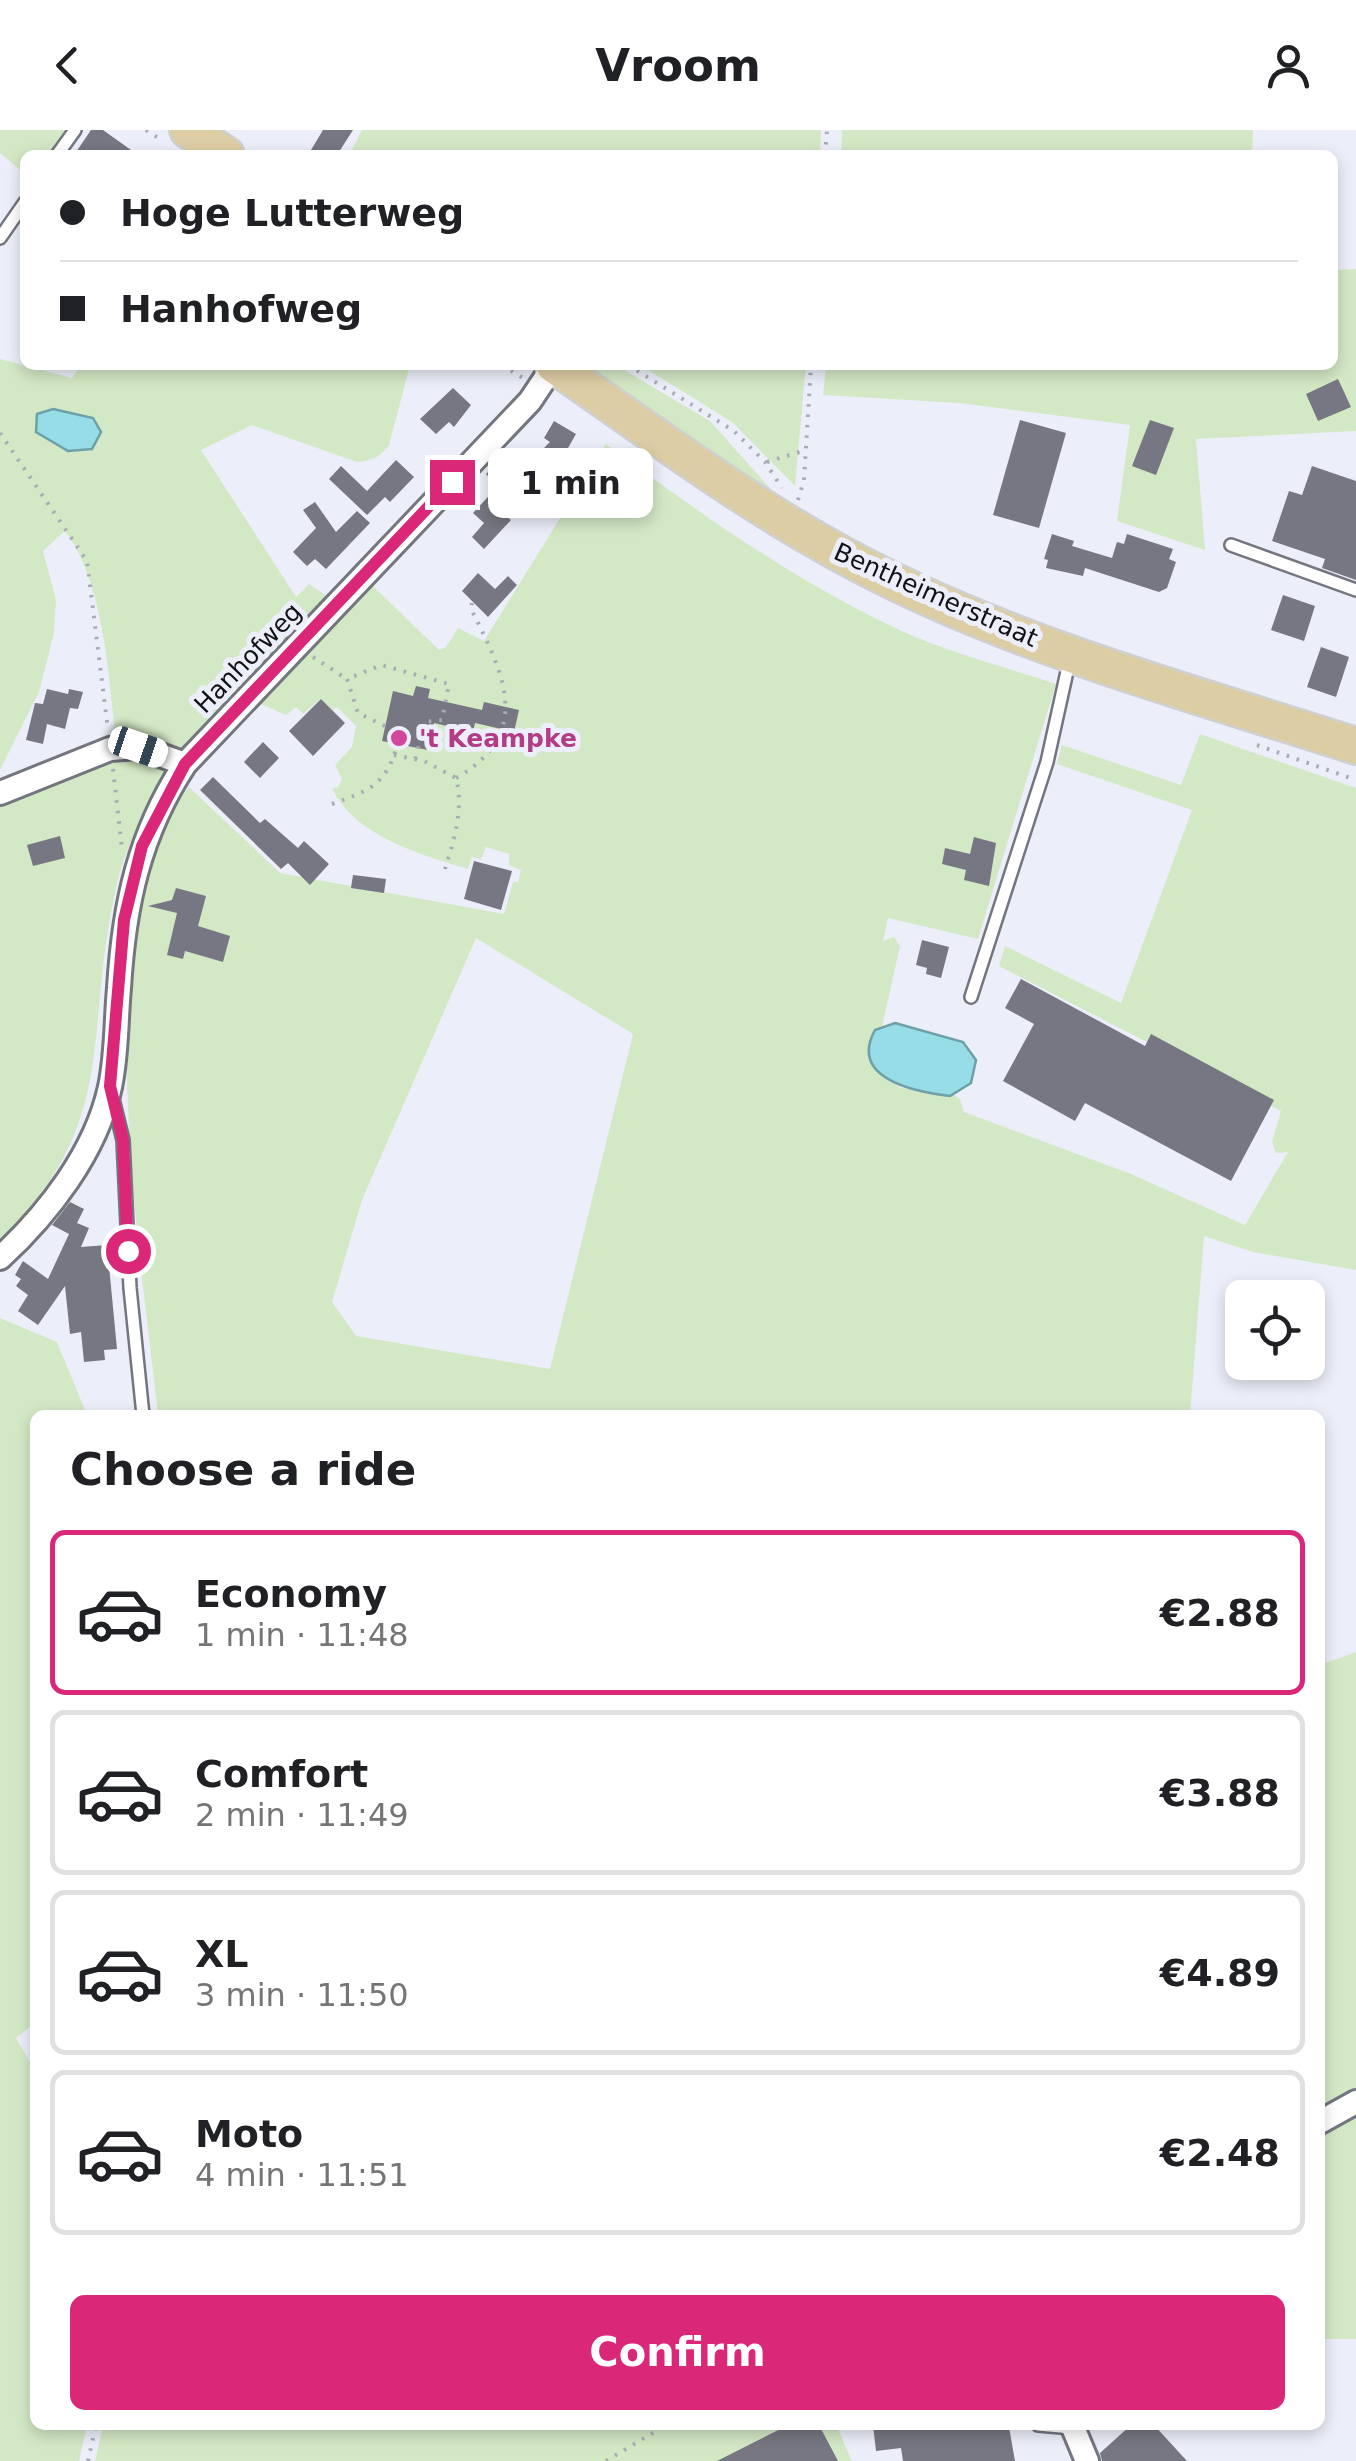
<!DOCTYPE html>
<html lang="en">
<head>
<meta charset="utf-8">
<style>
	body { margin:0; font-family:"DejaVu Sans",sans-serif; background:#f6f6f6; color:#202124; height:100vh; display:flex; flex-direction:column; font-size:38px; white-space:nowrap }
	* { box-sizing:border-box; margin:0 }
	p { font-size:32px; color:#757577 }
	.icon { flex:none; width:55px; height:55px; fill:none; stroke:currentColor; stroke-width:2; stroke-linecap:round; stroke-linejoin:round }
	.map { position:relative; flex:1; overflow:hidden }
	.side { position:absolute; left:30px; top:1280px; width:1295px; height:1020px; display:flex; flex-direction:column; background:#fff; border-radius:15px; box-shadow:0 5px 15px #0003 }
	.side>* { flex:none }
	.top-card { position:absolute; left:20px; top:20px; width:1318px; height:220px; border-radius:15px; box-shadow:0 5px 15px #0003; display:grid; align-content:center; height:220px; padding:0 40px; background:#fff }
	.tools { position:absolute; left:1225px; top:1150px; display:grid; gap:20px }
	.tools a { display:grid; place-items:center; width:100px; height:100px; border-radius:15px; background:#fff; box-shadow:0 5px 15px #0003; font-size:50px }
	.end { position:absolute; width:45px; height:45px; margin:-22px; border:12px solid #db2777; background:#fff; box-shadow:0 0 0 5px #fff }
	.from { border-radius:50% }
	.bubble { position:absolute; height:70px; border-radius:15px; background:#fff; box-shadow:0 5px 15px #0003; font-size:32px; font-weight:600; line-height:70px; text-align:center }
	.car { position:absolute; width:30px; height:60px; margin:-30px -15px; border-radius:12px; box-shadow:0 0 8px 2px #0007; background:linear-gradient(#fff 24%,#345 0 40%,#fff 0 76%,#345 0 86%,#fff 0) }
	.top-card b { display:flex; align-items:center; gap:35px; height:95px; font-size:38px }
	.top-card b+b { border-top:2px solid #e0e0e0 }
	.top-card i { width:25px; height:25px; background:#202124 }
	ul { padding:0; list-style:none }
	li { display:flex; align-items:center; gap:30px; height:165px; margin:0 20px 15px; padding:0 20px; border:5px solid #e0e0e0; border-radius:15px }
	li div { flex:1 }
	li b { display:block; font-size:38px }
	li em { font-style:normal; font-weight:600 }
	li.selected { border-color:#db2777 }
	li>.icon { width:90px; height:90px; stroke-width:1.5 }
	h2 { padding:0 40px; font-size:45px; line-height:120px }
	.action { display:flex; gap:20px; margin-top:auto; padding:20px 40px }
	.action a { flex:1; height:115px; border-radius:15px; background:#db2777; color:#fff; font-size:40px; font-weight:600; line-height:115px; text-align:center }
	header { display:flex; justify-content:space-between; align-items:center; height:130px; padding:0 40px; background:#fff; font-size:45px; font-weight:600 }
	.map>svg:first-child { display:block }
	.green { fill:#d3e8c5; fill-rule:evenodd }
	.water { fill:#96dde8; stroke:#6ea0a9; stroke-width:2.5 }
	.building { fill:#767782 }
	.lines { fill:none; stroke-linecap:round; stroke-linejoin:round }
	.lane-casing { stroke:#73757f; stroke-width:16 }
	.street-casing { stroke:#73757f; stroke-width:28 }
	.primary-casing { stroke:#cfd0d0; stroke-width:40 }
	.path { stroke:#a8abb3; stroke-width:4; stroke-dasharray:2.5 8; stroke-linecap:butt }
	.lane { stroke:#fff; stroke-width:11 }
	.street { stroke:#fff; stroke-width:22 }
	.primary { stroke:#ddcda4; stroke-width:35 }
	.route { stroke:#db2777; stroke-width:12 }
	.hotel-dot { fill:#d1479c; stroke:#eceffa; stroke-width:4 }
	.labels { text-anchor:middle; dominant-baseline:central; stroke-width:10; stroke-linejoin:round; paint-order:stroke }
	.street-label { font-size:25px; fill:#111216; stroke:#eceffa }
	.hotel-label { font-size:25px; font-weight:bold; fill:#b23c85; stroke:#eceffa; text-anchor:start }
</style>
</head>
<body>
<header><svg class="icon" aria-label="back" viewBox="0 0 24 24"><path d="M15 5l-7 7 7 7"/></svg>Vroom<svg class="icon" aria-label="person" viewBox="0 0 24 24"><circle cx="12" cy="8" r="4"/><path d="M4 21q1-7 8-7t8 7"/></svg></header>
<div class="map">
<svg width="1356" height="2331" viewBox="0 0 1356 2331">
	<rect width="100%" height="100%" fill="#eceffa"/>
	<path class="green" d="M0,0H65L49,25H25V44L0,23Z
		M362,0H821L820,25H349Z
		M842,0H1253L1252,25H841Z
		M1356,139V301L1196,309L1205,420L1117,391L1130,295L959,273L823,265L826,235H1332L1333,140Z
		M0,229L72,248L81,235H410L389,315C380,327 372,331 357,332L252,295L201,320L296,467L309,454L328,467L184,624L116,611C109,549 104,452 65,401L43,421L56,470L54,503L39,562L0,640Z
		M584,235H616L710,291L777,366Z
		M640,235H806L795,356L732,292Z
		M606,314C701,384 797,453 904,502C953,524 1006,537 1056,554L978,809L888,788L883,811L894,807L900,816L882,897L875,901L887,950L902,958L954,965L960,969L964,982L1131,1044L1245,1095L1288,1022L1276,1023L1272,1012L1281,981L999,836L1005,816L1121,873L1192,680L1057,634L1062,615L1181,655L1200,604L1356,658V1140L1253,1122L1204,1106L1190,1285H158C142,1128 82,784 189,657L280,743L504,784L513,752H518L521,740L509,735V724L486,717L481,729L472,727L468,739C422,725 354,706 332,658H337L342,649L335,635L352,617L356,596L337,577L333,580L320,569L303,584L296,577L286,585L261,574L373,456L439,520L446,517L458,498L484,511ZM476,808L633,904L550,1239L356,1206L332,1172L362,1070Z
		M135,624L169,640C147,678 125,715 116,758C82,909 122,987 0,1112V669L121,625Z
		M0,1188L57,1212L87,1285H35V1893L16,1908L35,1941V2295H87L79,2331H0Z
		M1356,1522V1959L1320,1981V1535Z
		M1356,1980V2209H1320V2004Z
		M103,2295H836L852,2331H95Z"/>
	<path class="water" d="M53,279L93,288L101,302L92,319L68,321L36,302L37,284Z
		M895,893L963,912L976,930L971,953L950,966C916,962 848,949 875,900Z"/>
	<path class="building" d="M91,0H103L138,25H74Z
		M323,0H353L337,25H308Z
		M1338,249L1351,277L1318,291L1306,264Z
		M453,258L471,275L454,297L449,292L436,304L420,289Z
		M1020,290L1066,303L1039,398L993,385Z
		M1150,290L1174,298L1156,345L1132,336Z
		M554,291L576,304L568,318L582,328L569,351L555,342L548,353L539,348L504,384L511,390L484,419L472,407L484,393L473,383L498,356L486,344L506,324L522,340L550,312L544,308Z
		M396,330L414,347L390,372L385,367L367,385L329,349L341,336L367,361Z
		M1312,336L1356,351V450L1322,438L1325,429L1272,411L1289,361L1302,365Z
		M315,372L336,402L357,381L370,393L326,439L315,429L307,436L293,422L316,398L303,380Z
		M1052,404L1074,411L1072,416L1112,428L1117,412L1124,414L1127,404L1173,419L1169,429L1176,432L1167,458L1159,462L1085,438L1083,446L1046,438L1048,430L1044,429Z
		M478,443L495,459L508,446L517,455L488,487L462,461Z
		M1283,465L1315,476L1304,511L1271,500Z
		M1321,517L1349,527L1336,567L1307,557Z
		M416,556L430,559L428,568L482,580L484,572L519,580L514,602L475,593L473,602L434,593L428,620L382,611L393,561L413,566Z
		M47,559L68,564L69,559L83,562L78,579L70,578L65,599L47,594L43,614L26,610L35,573L43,574Z
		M321,569L345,593L313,626L289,601Z
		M263,612L279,628L260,648L244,632Z
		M213,647L260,693L265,689L298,718L304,711L329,734L310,755L288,733L281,739L200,660Z
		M60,706L65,728L33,736L27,715Z
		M974,707L996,713L989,756L964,750L966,740L942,734L945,718L970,724Z
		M474,731L512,741L501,780L464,769Z
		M353,745L386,749L384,763L351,758Z
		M176,758L206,766L198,796L230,806L223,832L185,821L183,829L167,825L177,783L148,776L172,770Z
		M922,810L949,817L941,848L926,844L927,838L916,835Z
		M1021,849L1145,916L1151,904L1274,970L1231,1051L1085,973L1075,991L1003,951L1034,894L1005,878Z
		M70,1072L84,1079L77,1093L89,1098L81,1117L107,1115L117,1219L104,1220L105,1230L84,1232L81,1202L70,1204L65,1156L38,1195L18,1181L28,1165L16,1156L21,1149L15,1145L23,1131L48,1149L69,1104L52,1095Z
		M788,2295H819L838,2331H717Z
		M873,2295L1009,2297L1015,2331H903L901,2318L876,2321Z
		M1131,2295H1154L1187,2331H1102L1100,2323Z"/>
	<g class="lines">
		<g class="lane-casing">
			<path id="lane" d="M57,25L75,0
				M0,108L25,72
				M1231,415L1356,460
				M971,867L1047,632L1070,528
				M112,965L123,1010L130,1158L143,1285
				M1038,2295L1072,2298"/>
		</g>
		<g class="street-casing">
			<path id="street" d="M0,663L110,619L138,617L185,634
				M0,1128C48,1084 96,1022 110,957C117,924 116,890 119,858C124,775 139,704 185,634L530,271L554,235
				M1320,1992L1356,1972
				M1072,2295L1087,2331"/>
		</g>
		<g class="primary-casing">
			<path id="primary" d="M188,0L226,25
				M554,235C662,310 767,389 885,447C1034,521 1198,565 1356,616"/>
		</g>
		<path class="path" d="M146,0L163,11
			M825,25L827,0
			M502,235L523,248
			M628,235L734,301L765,332L782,358
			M0,303L87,431L108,600
			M767,332L806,320
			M798,370L804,350L811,235
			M313,527L347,549
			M385,596L358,583L347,549L381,535L449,554L442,590L425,592L415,630
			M1257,615L1356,650
			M394,625L424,631L456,648C464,679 454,710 445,739
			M113,639L122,719
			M456,648C535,603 503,542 471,479L472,473
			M332,674C369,661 387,654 397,615
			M88,2331L96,2295
			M606,2331L666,2295"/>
		<use href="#lane" class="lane"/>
		<use href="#street" class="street"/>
		<use href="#primary" class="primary"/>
	</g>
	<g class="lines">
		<path class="route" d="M128,1121L123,1010L110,956L124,790L142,716L185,634L452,352"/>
	</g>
	<circle class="hotel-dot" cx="399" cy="608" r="10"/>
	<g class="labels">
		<g class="street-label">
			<text transform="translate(936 465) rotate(24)">Bentheimerstraat</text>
			<text transform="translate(248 528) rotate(-46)">Hanhofweg</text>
		</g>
		<g class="hotel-label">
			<text x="419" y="608">'t Keampke</text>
		</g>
	</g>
</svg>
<div class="tools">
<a><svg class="icon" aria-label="locate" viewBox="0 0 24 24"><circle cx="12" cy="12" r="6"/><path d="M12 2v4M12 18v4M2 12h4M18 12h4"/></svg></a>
</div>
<i class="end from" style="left:128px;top:1121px"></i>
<i class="end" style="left:452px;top:352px"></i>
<div class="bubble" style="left:488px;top:318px;width:165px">1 min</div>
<i class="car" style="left:138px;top:617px;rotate:109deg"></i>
<div class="top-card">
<b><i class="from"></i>Hoge Lutterweg</b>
<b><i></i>Hanhofweg</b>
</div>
<section class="side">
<h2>Choose a ride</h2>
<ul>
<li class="selected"><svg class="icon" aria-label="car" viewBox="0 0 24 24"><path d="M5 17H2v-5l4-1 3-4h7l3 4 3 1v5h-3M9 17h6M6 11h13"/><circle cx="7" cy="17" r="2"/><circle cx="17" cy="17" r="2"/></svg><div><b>Economy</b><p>1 min · 11:48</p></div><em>€2.88</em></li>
<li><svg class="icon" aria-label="car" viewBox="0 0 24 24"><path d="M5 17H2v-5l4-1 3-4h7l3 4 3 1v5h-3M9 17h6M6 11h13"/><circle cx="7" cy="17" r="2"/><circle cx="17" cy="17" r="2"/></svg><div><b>Comfort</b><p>2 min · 11:49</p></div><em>€3.88</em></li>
<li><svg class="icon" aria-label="car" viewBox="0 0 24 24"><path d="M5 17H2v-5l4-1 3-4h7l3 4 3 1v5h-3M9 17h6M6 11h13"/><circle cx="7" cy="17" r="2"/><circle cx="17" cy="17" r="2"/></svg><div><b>XL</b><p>3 min · 11:50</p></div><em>€4.89</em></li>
<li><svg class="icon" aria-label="car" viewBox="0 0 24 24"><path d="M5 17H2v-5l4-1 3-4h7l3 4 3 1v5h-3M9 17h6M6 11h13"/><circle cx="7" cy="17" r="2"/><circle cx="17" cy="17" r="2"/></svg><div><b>Moto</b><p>4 min · 11:51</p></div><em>€2.48</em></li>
</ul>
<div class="action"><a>Confirm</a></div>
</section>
</div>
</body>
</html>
